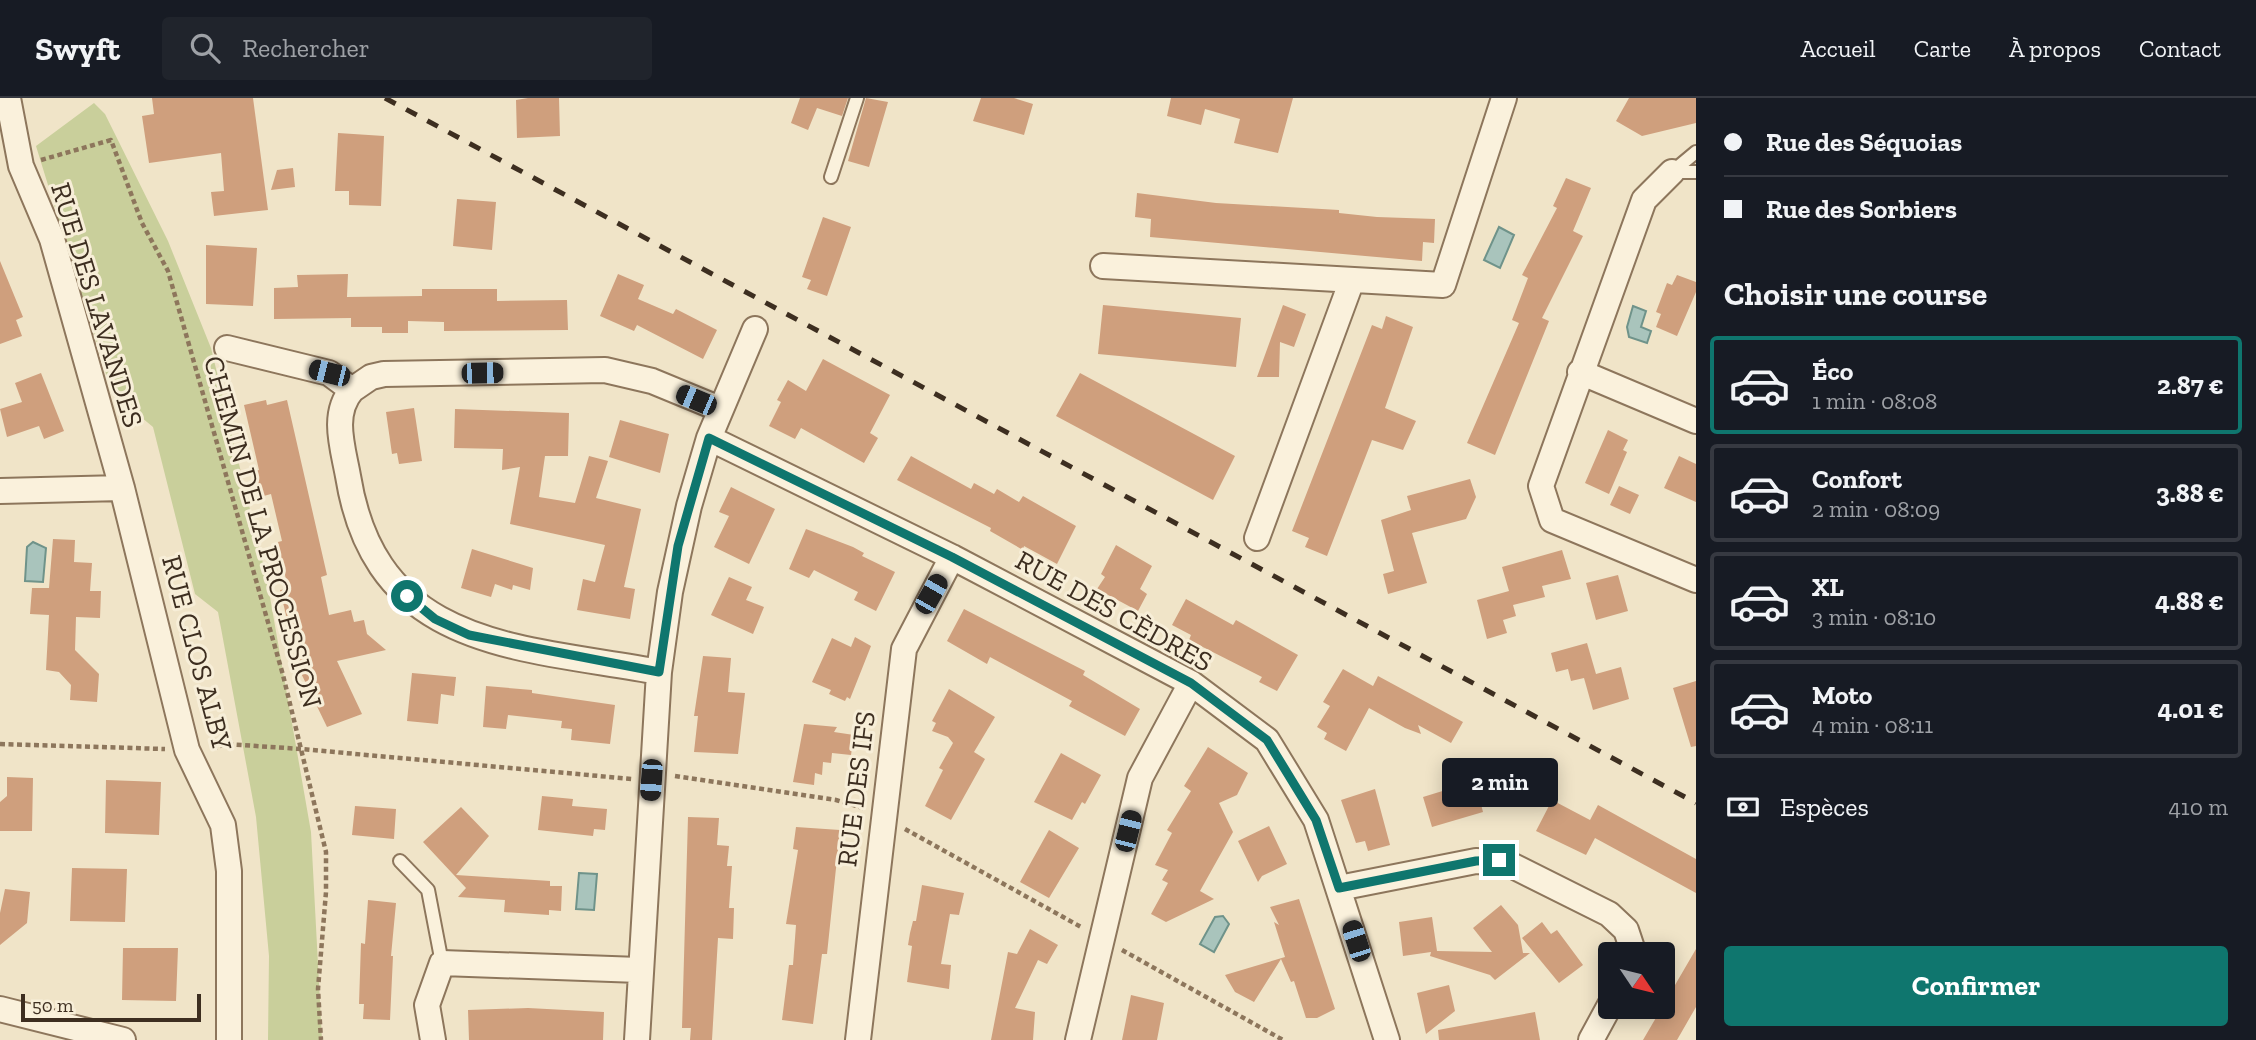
<!DOCTYPE html>
<html lang="fr">
<head>
<meta charset="utf-8">
<style>
	body { margin:0; font-family:"Zilla Slab",serif; background:#20242c; color:#f1f3f6; height:100vh; display:flex; flex-direction:column; font-size:26px; white-space:nowrap }
	* { box-sizing:border-box; margin:0 }
	p { font-size:23px; color:#9ea1a6 }
	.icon { flex:none; width:38px; height:38px; fill:none; stroke:currentColor; stroke-width:2; stroke-linecap:round; stroke-linejoin:round }
	.map { position:relative; flex:1; overflow:hidden }
	.sheet { display:flex; flex-direction:column; background:#171b24; width:560px }
	.sheet>* { flex:none }
	.banner { display:grid; align-content:center; height:154px; padding:0 28px; background:#171b24 }
	.needle { width:46px; rotate:125deg }
	.tools { position:absolute; left:1598px; top:844px; display:grid; gap:14px }
	.tools a { display:grid; place-items:center; width:77px; height:77px; border-radius:7px; background:#171b24; box-shadow:0 4px 18px #0003; font-size:35px }
	.scale { position:absolute; left:21px; bottom:18px; width:180px; box-sizing:border-box; padding-left:7px; border:4px solid #3d2e20; border-top:0; font-size:19px; line-height:24px; white-space:nowrap; color:#3d2e20; -webkit-text-stroke:5px #f7eed8; paint-order:stroke }
	.end { position:absolute; width:32px; height:32px; margin:-16px; border:9px solid #0f766e; background:#fff; box-shadow:0 0 0 4px #fff }
	.from { border-radius:50% }
	.bubble { position:absolute; height:49px; border-radius:7px; background:#171b24; box-shadow:0 4px 18px #0003; font-size:23px; font-weight:700; line-height:49px; text-align:center }
	.car { position:absolute; width:21px; height:42px; margin:-21px -10px; border-radius:9px; box-shadow:0 0 5px 2px #0007; background:linear-gradient(#222 24%,#8ab4d8 0 40%,#222 0 76%,#8ab4d8 0 86%,#222 0) }
	.banner b { display:flex; align-items:center; gap:24px; height:66px; font-size:26px }
	.banner b+b { border-top:2px solid #363941 }
	.banner i { width:18px; height:18px; background:#f1f3f6 }
	ul { padding:0; list-style:none }
	li { display:flex; align-items:center; gap:21px; height:98px; margin:0 14px 10px; padding:0 14px; border:4px solid #363941; border-radius:7px }
	li div { flex:1 }
	li b { display:block; font-size:26px }
	li em { font-style:normal; font-weight:700 }
	li.current { border-color:#0f766e }
	li>.icon { width:63px; height:63px; stroke-width:1.5 }
	h2 { padding:0 28px; font-size:32px; line-height:84px }
	.pay { display:flex; align-items:center; gap:18px; height:77px; padding:0 28px; font-size:26px }
	.pay p { margin-inline-start:auto }
	.action { display:flex; gap:14px; margin-top:auto; padding:14px 28px }
	.action a { flex:1; height:80px; border-radius:7px; background:#0f766e; color:#fff; font-size:28px; font-weight:700; line-height:80px; text-align:center }
	header { display:flex; align-items:center; gap:42px; box-sizing:border-box; height:98px; padding:0 35px; background:#171b24; border-bottom:2px solid #363941 }
	header strong { font-size:33px }
	nav { display:flex; gap:38px; margin-inline-start:auto; font-size:24px }
	.search { width:490px; height:63px; background:#20242c; display:flex; align-items:center; gap:18px; box-sizing:border-box; padding:0 24px; border-radius:7px; color:#9ea1a6; font-size:26px }
	main { display:flex; flex:1; min-height:0 }
	.map>svg:first-child { display:block }
	.green { fill:#c9cf9b }
	.water { fill:#a9c4bc; stroke:#6f938a; stroke-width:2 }
	.building { fill:#cf9f7d }
	.lines { fill:none; stroke-linecap:round; stroke-linejoin:round }
	.service-casing { stroke:#8d765c; stroke-width:16 }
	.minor-casing { stroke:#8d765c; stroke-width:28 }
	.path { stroke:#8d765c; stroke-width:4.5; stroke-dasharray:5 3.5; stroke-linecap:butt }
	.service { stroke:#faf1dc; stroke-width:12 }
	.minor { stroke:#faf1dc; stroke-width:24 }
	.rail { stroke:#3d2e20; stroke-width:5; stroke-dasharray:12 12; stroke-linecap:butt }
	.route { stroke:#0f766e; stroke-width:9 }
	.labels { text-anchor:middle; dominant-baseline:central; stroke-width:6; stroke-linejoin:round; paint-order:stroke }
	.street-label { font-size:28px; fill:#3d2e20; stroke:#f7eed8 }
</style>
</head>
<body>
<header>
<strong>Swyft</strong>
<div class="search"><svg class="icon" aria-label="search" viewBox="0 0 24 24"><circle cx="10" cy="10" r="6"/><path d="M15 15l6 6"/></svg>Rechercher</div>
<nav><a>Accueil</a><a>Carte</a><a>À propos</a><a>Contact</a></nav>
</header>
<main>
<div class="map">
<svg width="1696" height="942" viewBox="0 0 1696 942">
	<rect width="100%" height="100%" fill="#f0e4c8"/>
	<path class="green" d="M94,5L105,16L168,143L211,250L267,482L311,734L322,942H268L269,858L256,719L218,514L195,496L153,329L112,295L36,48Z"/>
	<path class="water" d="M1499,129L1514,137L1500,170L1484,162Z
		M1633,208L1646,213L1641,229L1651,233L1647,245L1629,239L1627,229Z
		M33,444L46,450L43,484L25,483L27,449Z
		M579,775L597,776L594,812L576,811Z
		M1223,818L1229,826L1214,854L1200,846L1215,819Z"/>
	<path class="building" d="M152,0H253L268,112L214,118L211,94L224,93L221,55L149,65L142,18L154,16Z
		M528,0H559L560,38L517,40L516,2Z
		M800,0H848L842,18L817,10L808,32L791,25Z
		M866,0L888,4L869,69L848,63Z
		M981,0H1014L1033,6L1024,37L973,23Z
		M1171,0H1293L1278,55L1234,45L1240,21L1205,11L1201,27L1167,18Z
		M1629,0H1696V25L1642,38L1616,23Z
		M338,35L384,38L381,108L349,107V93H335Z
		M293,70L295,89L271,92L277,72Z
		M1566,80L1591,90L1573,133L1583,138L1542,220L1549,223L1495,357L1467,345L1519,225L1512,222L1528,180L1522,177L1557,110L1553,108Z
		M1137,95L1216,105L1339,112V115L1377,119L1435,121L1434,145L1423,144L1422,163L1150,139L1151,121L1135,119Z
		M457,101L496,104L492,152L453,148Z
		M823,119L851,129L827,198L807,191L811,182L802,179Z
		M206,147L257,150L253,208L206,206Z
		M0,163L23,219L16,222L22,238L0,246Z
		M348,176L347,199L422,198V191H497V203L567,202L568,232L444,233V224L408,223V235H382V229H351V220L274,221V190L298,189L297,177Z
		M618,176L644,187L638,201L673,216L676,211L717,232L703,261L637,227L634,233L600,218Z
		M1677,177L1696,184V194L1677,238L1656,229L1661,216L1656,214L1667,185L1672,187Z
		M1103,207L1241,220L1236,269L1098,256Z
		M1283,207L1306,216L1294,249L1280,244L1279,279H1257Z
		M1386,218L1413,229L1385,310L1416,323L1403,352L1372,342L1327,458L1305,449L1309,440L1292,433L1372,227L1382,231Z
		M823,261L890,297L870,335L878,340L864,365L801,330L795,341L769,328L781,304L777,302L788,282L806,293Z
		M41,275L64,333L44,341L39,328L7,339L0,311L22,304L15,285Z
		M1080,275L1235,358L1213,402L1056,318Z
		M266,302L267,307L287,302L327,477L321,479L329,517L351,512L354,524L364,522L367,536L386,552L337,563L362,616L327,629L299,571L280,492L288,491L278,444L282,443L271,396L260,399L255,373L259,372L244,307Z
		M414,310L422,363L399,366L397,355L392,356L386,314Z
		M455,311L569,315L568,358H545L539,399L575,405L589,358L608,363L596,400L641,411L624,489L635,491L630,521L577,512L583,481L595,484L605,447L510,426L520,369L502,372L503,351L454,350Z
		M620,322L669,336L660,375L609,359Z
		M1608,332L1628,342L1623,352L1627,354L1609,396L1585,385Z
		M911,358L971,391L974,385L994,396L997,391L1019,404L1023,398L1076,428L1057,466L1024,448L1023,452L990,433L991,430L897,382Z
		M1679,358L1696,366V404L1664,390Z
		M1470,381L1476,399L1466,421L1412,435L1427,485L1388,496L1383,476L1394,473L1381,422L1411,412L1407,398Z
		M1619,388L1639,397L1630,416L1610,407Z
		M731,389L775,411L749,466L714,449L729,418L719,414Z
		M806,431L853,449L864,455L862,458L895,474L876,513L854,502L858,494L814,472L809,480L789,471Z
		M53,441L75,442L74,464L92,465L90,493H101L100,520L76,519L75,552L99,576L97,604L70,602L71,587L59,574L46,572L49,517L30,516L32,490H49Z
		M1116,447L1152,468L1140,491L1147,496L1138,513L1097,491L1105,479L1101,476Z
		M472,451L533,470L530,492L513,487L512,492L495,486L491,499L461,490Z
		M1562,452L1571,481L1542,488L1545,499L1513,507L1516,518L1503,522L1507,535L1487,541L1477,502L1509,493L1502,469Z
		M1618,477L1628,513L1596,522L1586,485Z
		M729,479L752,489L746,502L764,509L753,536L711,517Z
		M1186,501L1233,527L1236,522L1298,557L1277,593L1259,584L1262,579L1189,542L1191,537L1172,527Z
		M964,511L1085,573L1083,577L1140,611L1125,638L1069,608L1072,603L990,559L987,566L947,543Z
		M855,539L871,548L850,601L847,599L845,603L829,596L831,592L812,584L832,540L851,549Z
		M1587,545L1596,576L1621,569L1629,601L1593,612L1584,580L1571,583L1568,571L1556,574L1551,555Z
		M703,558L731,560L728,594L745,595L738,656L694,654L698,618H694Z
		M1343,571L1373,588L1378,578L1463,624L1451,645L1418,627L1421,636L1405,630L1369,610L1346,653L1324,641L1327,635L1317,629L1330,608L1323,604Z
		M412,575L456,579L454,598L441,596L438,626L407,623Z
		M1696,583V648L1691,649L1673,590Z
		M486,588L532,592V595L615,607L610,646L571,642L572,631L561,630L562,623L508,617L506,631L483,629Z
		M949,591L995,619L974,654L985,661L951,722L925,708L943,672L939,670L953,645L948,639L932,633L936,625L932,623Z
		M804,626L837,629L834,634L854,637L851,657L832,655L831,665L823,664L822,677L815,675L814,687L793,684Z
		M1208,649L1248,675L1237,697L1219,705L1233,734L1200,793L1214,801L1166,824L1151,816L1168,785L1162,782L1168,772L1155,767L1172,735L1167,732L1191,693L1184,688Z
		M1061,655L1101,677L1085,706L1082,704L1072,722L1034,704Z
		M7,679L33,680L32,733H0V704L7,698Z
		M106,682L161,684L159,737L105,735Z
		M1475,683L1483,714L1432,729L1423,699Z
		M1375,691L1390,747L1368,753L1365,743L1356,745L1341,702Z
		M542,698L573,701L572,708L607,711L605,732L594,731L593,738L538,732Z
		M1552,702L1590,722L1598,707L1696,761V795L1595,740L1586,757L1536,733Z
		M355,708L396,711L394,741L352,737Z
		M461,709L489,738L456,777L550,783V788H562L561,813L549,812V817L504,814L505,802L458,799L466,790L423,744Z
		M688,719L719,720L717,747L729,748L727,768H732L729,810H734L733,841L718,840L712,942H690L691,930H682Z
		M1269,728L1287,766L1262,778L1258,784L1238,743Z
		M796,729L840,732L827,856H822L813,926L782,922L789,867H793L796,827L786,826L798,752L793,751Z
		M1049,732L1079,750L1049,800L1020,784Z
		M72,770L127,771L125,824L70,823Z
		M922,787L964,795L959,817L950,816L941,866L951,867L949,891L907,884L912,848L908,847L910,835L913,823H916Z
		M5,791L30,794L27,825L0,847V815Z
		M1299,801L1335,911L1317,920H1306L1294,883L1291,884L1281,861L1254,904L1235,894L1225,877L1285,859L1274,824L1279,827L1270,809Z
		M368,802L396,805L391,858H393L390,922L363,921L364,906H359L361,845L365,846Z
		M1501,807L1518,827L1523,855H1530L1495,882L1490,877L1430,858L1431,854L1403,858L1399,824L1432,819L1437,853L1492,854L1473,830Z
		M1542,824L1551,836L1557,832L1583,867L1559,885L1522,840Z
		M1030,831L1058,847L1047,866L1038,862L1015,910L1035,914L1033,942H991L1008,854L1017,856Z
		M123,850H178L176,903L122,902Z
		M1696,851V909L1677,942H1643Z
		M1449,887L1455,913L1426,936L1417,895Z
		M1131,897L1164,905L1157,942H1122Z
		M528,910L604,914L603,942H469L468,912Z
		M1535,914L1540,942H1439L1438,932Z"/>
	<g class="lines">
		<g class="service-casing">
			<path id="service" d="M1672,74L1696,54
				M1672,74H1696
				M831,79L857,0
				M400,763L428,792L442,865"/>
		</g>
		<g class="minor-casing">
			<path id="minor" d="M8,0L21,68L52,141L122,390L187,652L223,727L229,773V942
				M1672,74L1644,102L1541,388L1552,422L1696,482
				M1103,168L1443,187L1504,0
				M227,250L329,275L352,292L371,279L384,276L605,272L652,283L720,311
				M1580,274L1696,323
				M352,292C331,316 343,350 348,378C376,552 519,548 659,574
				M709,340L952,459L1191,585L1267,642L1316,722L1387,942
				M0,393L122,390
				M1257,440L1352,182
				M1339,790L1476,763L1507,765L1609,816L1626,832L1634,856
				M0,911L123,942
				M433,942L427,907L442,865L639,872
				M637,942L659,574L670,494L689,408L709,340L755,231
				M858,942L904,551L952,459
				M1078,942L1140,680L1191,585
				M1591,942L1610,907"/>
		</g>
		<path class="path" d="M41,62L111,42L142,125L168,173L283,577L326,754V794L318,891L321,942
			M0,646L165,651
			M212,651L226,646L301,651L632,681
			M675,678L836,702L863,710
			M905,731L1081,829
			M1122,852L1283,942"/>
		<use href="#service" class="service"/>
		<use href="#minor" class="minor"/>
		<path class="rail" d="M385,0L1696,705"/>
	</g>
	<g class="lines">
		<path class="route" d="M407,498L435,521L469,537L659,574L678,448L709,340L952,459L1191,585L1267,642L1316,722L1339,790L1476,763L1499,762"/>
	</g>
	<g class="labels">
		<g class="street-label">
			<text transform="translate(97 207) rotate(73)">RUE DES LAVANDES</text>
			<text transform="translate(263 434) rotate(74)">CHEMIN DE LA PROCESSION</text>
			<text transform="translate(1114 513) rotate(29)">RUE DES CÈDRES</text>
			<text transform="translate(197 555) rotate(75)">RUE CLOS ALBY</text>
			<text transform="translate(856 691) rotate(-83)">RUE DES IFS</text>
		</g>
	</g>
</svg>
<div class="tools">
<a><svg class="needle" viewBox="-14 -14 28 28"><path d="M0-13l5 13h-10z" fill="#e53935"/><path d="M0 13l5-13h-10z" fill="#9ea1a6"/></svg></a>
</div>
<div class="scale">50 m</div>
<i class="end from" style="left:407px;top:498px"></i>
<i class="end" style="left:1499px;top:762px"></i>
<div class="bubble" style="left:1442px;top:660px;width:116px">2 min</div>
<i class="car" style="left:329px;top:275px;rotate:284deg"></i>
<i class="car" style="left:482px;top:275px;rotate:89deg"></i>
<i class="car" style="left:696px;top:302px;rotate:293deg"></i>
<i class="car" style="left:931px;top:496px;rotate:30deg"></i>
<i class="car" style="left:651px;top:682px;rotate:184deg"></i>
<i class="car" style="left:1128px;top:733px;rotate:14deg"></i>
<i class="car" style="left:1356px;top:843px;rotate:342deg"></i>
</div>
<section class="sheet">
<div class="banner">
<b><i class="from"></i>Rue des Séquoias</b>
<b><i></i>Rue des Sorbiers</b>
</div>
<h2>Choisir une course</h2>
<ul>
<li class="current"><svg class="icon" aria-label="car" viewBox="0 0 24 24"><path d="M5 17H2v-5l4-1 3-4h7l3 4 3 1v5h-3M9 17h6M6 11h13"/><circle cx="7" cy="17" r="2"/><circle cx="17" cy="17" r="2"/></svg><div><b>Éco</b><p>1 min · 08:08</p></div><em>2.87 €</em></li>
<li><svg class="icon" aria-label="car" viewBox="0 0 24 24"><path d="M5 17H2v-5l4-1 3-4h7l3 4 3 1v5h-3M9 17h6M6 11h13"/><circle cx="7" cy="17" r="2"/><circle cx="17" cy="17" r="2"/></svg><div><b>Confort</b><p>2 min · 08:09</p></div><em>3.88 €</em></li>
<li><svg class="icon" aria-label="car" viewBox="0 0 24 24"><path d="M5 17H2v-5l4-1 3-4h7l3 4 3 1v5h-3M9 17h6M6 11h13"/><circle cx="7" cy="17" r="2"/><circle cx="17" cy="17" r="2"/></svg><div><b>XL</b><p>3 min · 08:10</p></div><em>4.88 €</em></li>
<li><svg class="icon" aria-label="car" viewBox="0 0 24 24"><path d="M5 17H2v-5l4-1 3-4h7l3 4 3 1v5h-3M9 17h6M6 11h13"/><circle cx="7" cy="17" r="2"/><circle cx="17" cy="17" r="2"/></svg><div><b>Moto</b><p>4 min · 08:11</p></div><em>4.01 €</em></li>
</ul>
<div class="pay"><svg class="icon" aria-label="cash" viewBox="0 0 24 24"><path d="M3 7h18v10H3z"/><circle cx="12" cy="12" r="2"/></svg>Espèces<p>410 m</p></div>
<div class="action"><a>Confirmer</a></div>
</section>
</main>
</body>
</html>
